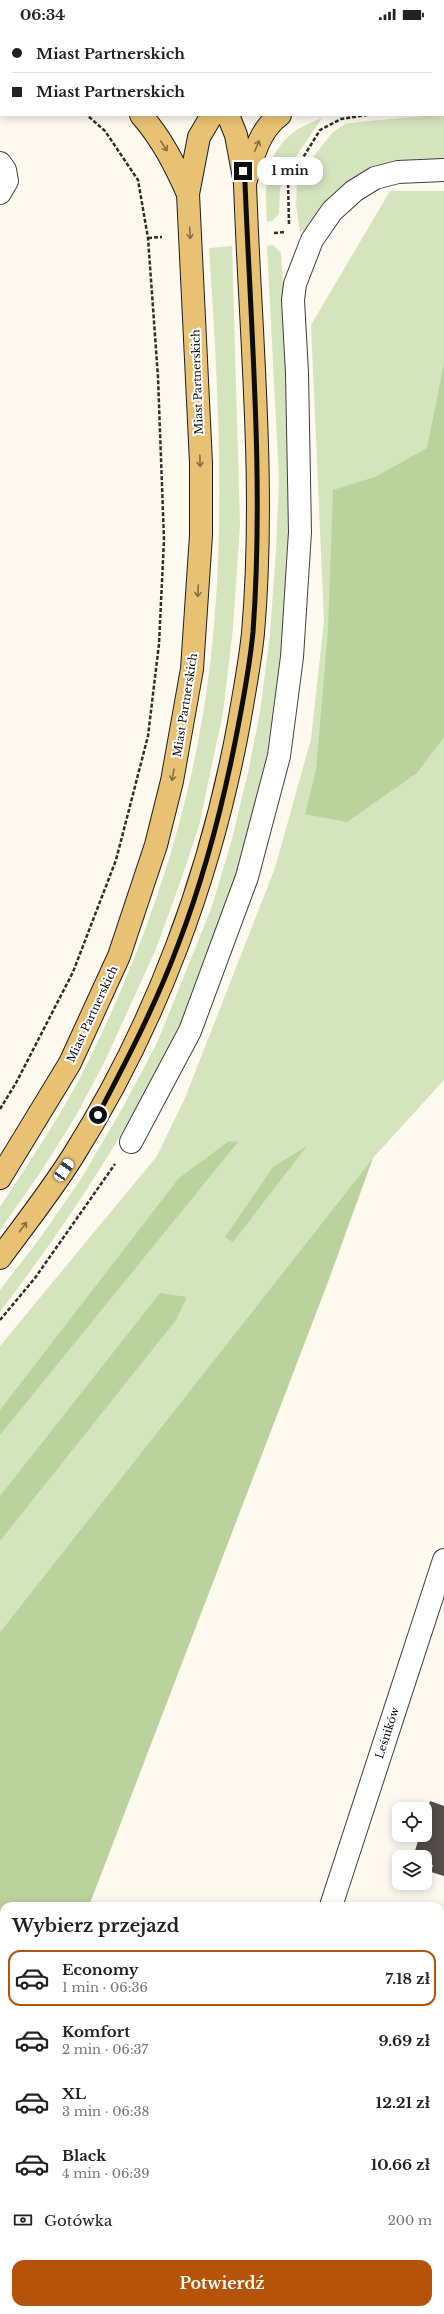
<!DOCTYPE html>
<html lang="pl">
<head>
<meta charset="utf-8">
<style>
	body { margin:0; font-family:"Libre Baskerville",serif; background:#f6f6f6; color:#222; height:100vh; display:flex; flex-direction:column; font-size:15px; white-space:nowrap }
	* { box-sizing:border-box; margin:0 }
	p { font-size:13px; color:#767676 }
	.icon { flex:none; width:22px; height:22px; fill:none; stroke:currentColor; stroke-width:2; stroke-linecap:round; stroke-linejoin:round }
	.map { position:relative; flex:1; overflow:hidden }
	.sheet { position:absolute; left:0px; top:1874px; width:444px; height:412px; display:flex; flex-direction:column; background:#fff; border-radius:12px 12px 0 0; box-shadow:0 2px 10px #0003 }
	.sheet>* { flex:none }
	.top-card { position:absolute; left:0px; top:0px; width:444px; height:88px; box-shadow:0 2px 10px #0003; display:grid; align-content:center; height:88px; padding:0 12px; background:#fff }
	.controls { position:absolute; left:392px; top:1774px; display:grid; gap:8px }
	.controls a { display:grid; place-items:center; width:40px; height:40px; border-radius:8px; background:#fff; box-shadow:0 2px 10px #0003; font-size:20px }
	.end { position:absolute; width:18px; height:18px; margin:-9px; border:5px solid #0d0d0d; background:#fff; box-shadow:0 0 0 2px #fff }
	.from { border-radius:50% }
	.bubble { position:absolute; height:28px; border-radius:12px; background:#fff; box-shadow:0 2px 10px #0003; font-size:13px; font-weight:700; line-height:28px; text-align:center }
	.car { position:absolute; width:12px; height:24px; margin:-12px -6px; border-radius:5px; box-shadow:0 0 3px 1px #0007; background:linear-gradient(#fff 24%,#345 0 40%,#fff 0 76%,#345 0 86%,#fff 0) }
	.top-card b { display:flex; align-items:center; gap:14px; height:38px; font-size:15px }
	.top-card b+b { border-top:1px solid #e0e0e0 }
	.top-card i { width:10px; height:10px; background:#222 }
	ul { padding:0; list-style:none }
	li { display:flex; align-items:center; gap:12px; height:56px; margin:0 8px 6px; padding:0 4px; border:2px solid transparent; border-radius:12px }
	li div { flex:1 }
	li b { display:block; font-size:15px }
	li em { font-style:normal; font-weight:700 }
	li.selected { border-color:#b45309 }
	li>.icon { width:36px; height:36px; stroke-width:1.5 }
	h2 { padding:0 12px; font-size:18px; line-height:48px }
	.pay { display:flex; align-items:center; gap:10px; height:44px; padding:0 12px; font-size:15px }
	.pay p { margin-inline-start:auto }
	.primary-button { display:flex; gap:8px; margin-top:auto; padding:8px 12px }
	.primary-button a { flex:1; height:46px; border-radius:12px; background:#b45309; color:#fff; font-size:16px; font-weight:700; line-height:46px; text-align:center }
	.status { display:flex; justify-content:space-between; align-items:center; height:28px; padding:0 20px; background:#fff; direction:ltr }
	.status svg { height:11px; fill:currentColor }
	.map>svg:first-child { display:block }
	.green { fill:#d4e4bc }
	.forest { fill:#bad39d }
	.building { fill:#544d4a }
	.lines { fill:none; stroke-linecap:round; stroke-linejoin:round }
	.minor-casing { stroke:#404040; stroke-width:24 }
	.major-casing { stroke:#1e1e1e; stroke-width:24 }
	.path { stroke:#2f2f2f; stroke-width:2.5; stroke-dasharray:4 2; stroke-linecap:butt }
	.minor { stroke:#fff; stroke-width:22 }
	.major { stroke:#e9c173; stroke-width:22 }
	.oneway { stroke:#867045 }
	.route { stroke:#0d0d0d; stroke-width:5 }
	.labels { text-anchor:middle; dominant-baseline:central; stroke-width:4; stroke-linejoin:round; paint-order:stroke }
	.street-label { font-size:11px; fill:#0d0d0d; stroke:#fff }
</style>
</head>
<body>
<div class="status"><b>06:34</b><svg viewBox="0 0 49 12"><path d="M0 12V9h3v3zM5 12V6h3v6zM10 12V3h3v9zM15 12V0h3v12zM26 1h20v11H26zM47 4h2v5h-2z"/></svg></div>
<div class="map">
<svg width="444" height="2286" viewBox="0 0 444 2286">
	<rect width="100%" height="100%" fill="#fdf9ef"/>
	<path class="green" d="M444,86V133L342,162L316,185L307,201L300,204L296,176L297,156L310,133L332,105L345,96L359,94Z
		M322,90L287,142L280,161L279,186L272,193L267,194C265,161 264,126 294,104C302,98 313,94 322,90Z
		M390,163H444V1052L373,1130L0,1604V1318L157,1128L185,1070L275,840L311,711L324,593L311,297Z
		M273,217L281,225C292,395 301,571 265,739C250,803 231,866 208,928C194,963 181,999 163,1032C116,1121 61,1204 0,1284V1262L40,1210L81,1151L123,1079L157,1015L211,881L231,815L249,740L260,684L270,606L276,522L279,451L267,218Z
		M232,218L240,496L233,600L223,685L199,798L181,852L156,921L104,1035L74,1091L40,1145L0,1202V1179C32,1130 66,1080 91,1028C152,903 196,767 211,628C226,493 218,356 209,220Z"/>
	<path class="forest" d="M444,336V709L417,745L347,794L305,786L316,742L328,603L333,462L375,449L427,420Z
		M229,1113L238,1114L0,1407V1382L179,1150Z
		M307,1118L233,1214L225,1209L273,1139Z
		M373,1130L328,1254L89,1878H4V2101L0,2111V1604Z
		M160,1265L187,1269L176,1292L0,1513V1468Z
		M0,2181L4,2182V2282H172L170,2286H0Z"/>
	<path class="building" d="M430,1773L444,1778V1848L431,1844L433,1837L425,1835V1829H413L420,1807H425V1790Z
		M444,2099V2176L440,2188V2111Z"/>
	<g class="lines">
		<g class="minor-casing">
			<path id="minor" d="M0,135L5,142L7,153L0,165
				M131,1114L190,1003L247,849L279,728L292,629L300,504L297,345L293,272L295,256L312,212L332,183L354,163L375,150L398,144L444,142
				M331,1878L444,1532
				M196,2286L198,2282"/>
		</g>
		<g class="major-casing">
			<path id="major" d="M443,55H444
				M0,56L1,57
				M141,87C162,111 175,137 188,166
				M246,152C253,129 259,102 280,87
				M0,1150L70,1035L119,928L156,817L172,753L192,641L201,507V435L188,166L199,109L212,87
				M0,1230C25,1196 51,1163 73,1128C156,996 211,847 239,695C244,665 250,635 253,605C266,455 250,305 245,155L236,107L228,87"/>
		</g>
		<path class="path" d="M289,196L288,154L320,102L341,91L367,87
			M274,205L285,204
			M148,210L162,209
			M0,1081L16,1055L73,944L116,832L148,708L159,616L164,512L158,349L148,210L138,152L105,103L87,87
			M0,1292L35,1250L115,1136"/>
		<use href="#minor" class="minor"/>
		<use href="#major" class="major"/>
	</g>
	<defs><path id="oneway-shaft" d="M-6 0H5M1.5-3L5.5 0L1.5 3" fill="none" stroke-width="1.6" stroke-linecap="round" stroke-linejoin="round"/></defs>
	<g class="oneway">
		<use href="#oneway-shaft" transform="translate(164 118) rotate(57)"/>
		<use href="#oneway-shaft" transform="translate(257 118) rotate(-67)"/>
		<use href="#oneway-shaft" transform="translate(190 205) rotate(87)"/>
		<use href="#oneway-shaft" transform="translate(200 433) rotate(88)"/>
		<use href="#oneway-shaft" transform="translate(198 563) rotate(93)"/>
		<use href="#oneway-shaft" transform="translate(173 747) rotate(100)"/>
		<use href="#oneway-shaft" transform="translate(23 1199) rotate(-53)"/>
	</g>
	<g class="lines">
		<path class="route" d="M98,1087C127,1032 156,976 178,917C205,847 224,773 238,699C244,668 250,635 253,604C264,454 251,305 245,155L243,143"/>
	</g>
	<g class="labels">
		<g class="street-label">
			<text transform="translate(197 354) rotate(-92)">Miast Partnerskich</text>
			<text transform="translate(185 677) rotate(-81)">Miast Partnerskich</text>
			<text transform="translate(92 986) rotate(-65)">Miast Partnerskich</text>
			<text transform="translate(387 1705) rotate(-72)">Leśników</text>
		</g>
	</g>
</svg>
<div class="controls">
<a><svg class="icon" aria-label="locate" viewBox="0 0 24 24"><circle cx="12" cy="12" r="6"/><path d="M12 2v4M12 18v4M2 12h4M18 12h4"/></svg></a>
<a><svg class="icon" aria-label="layers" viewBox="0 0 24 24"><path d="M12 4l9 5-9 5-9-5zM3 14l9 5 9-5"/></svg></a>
</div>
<i class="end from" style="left:98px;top:1087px"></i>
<i class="end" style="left:243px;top:143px"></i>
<div class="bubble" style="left:257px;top:129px;width:66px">1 min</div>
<i class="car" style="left:64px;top:1142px;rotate:34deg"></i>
<div class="top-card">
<b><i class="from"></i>Miast Partnerskich</b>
<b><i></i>Miast Partnerskich</b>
</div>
<section class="sheet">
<h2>Wybierz przejazd</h2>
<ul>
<li class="selected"><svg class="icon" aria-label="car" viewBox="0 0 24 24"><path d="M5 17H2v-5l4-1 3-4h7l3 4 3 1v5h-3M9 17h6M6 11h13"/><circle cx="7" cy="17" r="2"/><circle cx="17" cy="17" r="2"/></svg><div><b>Economy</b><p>1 min · 06:36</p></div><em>7.18 zł</em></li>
<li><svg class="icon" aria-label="car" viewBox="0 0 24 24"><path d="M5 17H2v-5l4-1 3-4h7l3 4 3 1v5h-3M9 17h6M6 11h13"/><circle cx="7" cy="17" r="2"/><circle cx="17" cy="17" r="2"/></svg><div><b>Komfort</b><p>2 min · 06:37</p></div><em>9.69 zł</em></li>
<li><svg class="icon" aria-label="car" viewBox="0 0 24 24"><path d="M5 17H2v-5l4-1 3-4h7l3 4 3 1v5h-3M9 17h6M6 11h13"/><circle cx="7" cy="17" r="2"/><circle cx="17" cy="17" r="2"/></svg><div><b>XL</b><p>3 min · 06:38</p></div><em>12.21 zł</em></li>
<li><svg class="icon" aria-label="car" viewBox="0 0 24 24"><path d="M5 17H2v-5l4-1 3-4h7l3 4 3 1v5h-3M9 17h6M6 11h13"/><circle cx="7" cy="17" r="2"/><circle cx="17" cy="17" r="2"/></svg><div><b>Black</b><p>4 min · 06:39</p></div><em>10.66 zł</em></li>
</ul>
<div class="pay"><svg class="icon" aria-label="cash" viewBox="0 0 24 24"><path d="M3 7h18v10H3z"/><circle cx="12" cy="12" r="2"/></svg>Gotówka<p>200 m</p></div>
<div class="primary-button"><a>Potwierdź</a></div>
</section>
</div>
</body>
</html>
